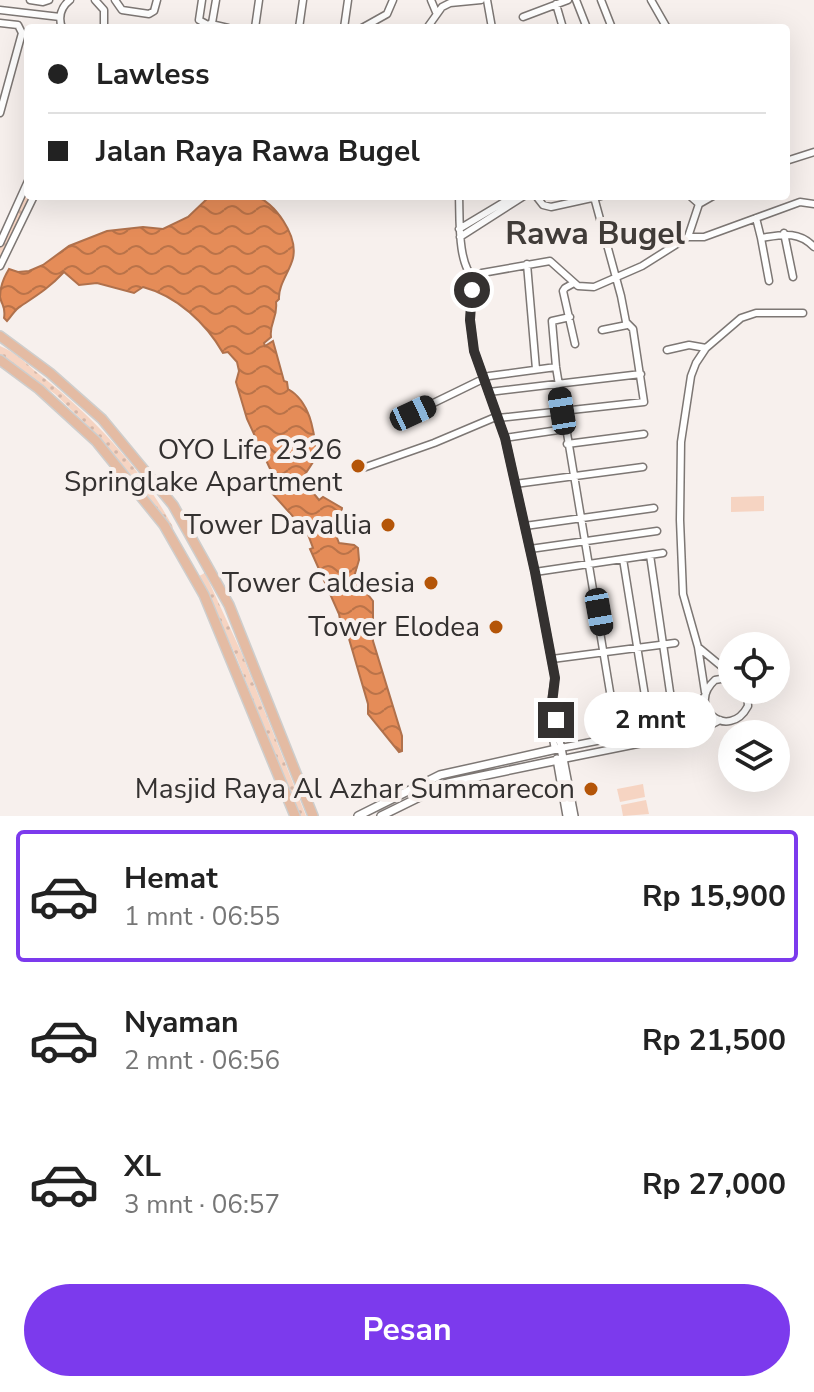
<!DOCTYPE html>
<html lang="id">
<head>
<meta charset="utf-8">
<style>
	body { margin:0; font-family:"Nunito Sans",sans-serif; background:#f2f2f2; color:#222; height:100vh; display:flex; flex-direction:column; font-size:30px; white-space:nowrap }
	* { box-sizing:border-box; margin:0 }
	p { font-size:26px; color:#767676 }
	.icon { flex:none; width:44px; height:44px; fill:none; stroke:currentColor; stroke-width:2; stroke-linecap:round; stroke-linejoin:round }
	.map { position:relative; height:816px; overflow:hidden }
	.details { display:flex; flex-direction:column; background:#fff; flex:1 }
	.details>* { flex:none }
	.guide { position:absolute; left:24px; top:24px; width:766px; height:176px; border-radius:8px; box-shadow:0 8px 32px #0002; display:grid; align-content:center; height:176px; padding:0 24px; background:#fff }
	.fabs { position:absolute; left:718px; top:632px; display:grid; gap:16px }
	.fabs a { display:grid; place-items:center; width:72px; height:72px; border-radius:50%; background:#fff; box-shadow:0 8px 32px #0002; font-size:40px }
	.end { position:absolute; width:36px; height:36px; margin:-18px; border:10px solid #343130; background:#fff; box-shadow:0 0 0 4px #fff }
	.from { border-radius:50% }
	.bubble { position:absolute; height:56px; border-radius:28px; background:#fff; box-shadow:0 8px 32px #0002; font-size:26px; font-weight:700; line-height:56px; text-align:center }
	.car { position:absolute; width:24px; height:48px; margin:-24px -12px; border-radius:10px; box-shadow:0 0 6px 2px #0007; background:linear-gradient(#222 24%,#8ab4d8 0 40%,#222 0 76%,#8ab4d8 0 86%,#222 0) }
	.guide b { display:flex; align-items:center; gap:28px; height:76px; font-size:30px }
	.guide b+b { border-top:2px solid #e0e0e0 }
	.guide i { width:20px; height:20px; background:#222 }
	ul { padding:14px 0 0; list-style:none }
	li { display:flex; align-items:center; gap:24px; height:132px; margin:0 16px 12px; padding:0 8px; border:4px solid transparent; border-radius:8px }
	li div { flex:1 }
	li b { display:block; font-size:30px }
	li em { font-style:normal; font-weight:700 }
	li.current { border-color:#7c3aed }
	li>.icon { width:72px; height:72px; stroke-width:1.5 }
	.primary-button { display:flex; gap:16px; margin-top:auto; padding:16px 24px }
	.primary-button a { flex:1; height:92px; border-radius:48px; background:#7c3aed; color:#fff; font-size:32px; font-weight:700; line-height:92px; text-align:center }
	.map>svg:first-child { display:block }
	.grass { fill:url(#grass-dots) }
	.garden { fill:#f6d4c2 }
	.water { fill:url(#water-waves); stroke:#b0714c; stroke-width:2 }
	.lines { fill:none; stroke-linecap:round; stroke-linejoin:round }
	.minor-casing { stroke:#7d7774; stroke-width:9 }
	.tertiary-casing { stroke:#7d7774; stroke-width:10 }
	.primary-casing { stroke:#cececd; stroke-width:12 }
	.minor { stroke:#fff; stroke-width:6 }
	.tertiary { stroke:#fff; stroke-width:7 }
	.primary { stroke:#e4bba3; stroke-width:9 }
	.route { stroke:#343130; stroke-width:10 }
	.poi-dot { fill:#b45508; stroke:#f7f0ed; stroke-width:3 }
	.labels { text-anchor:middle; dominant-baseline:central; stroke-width:8; stroke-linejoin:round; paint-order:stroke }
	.poi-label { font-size:28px; fill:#343130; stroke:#f7f0ed; text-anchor:end }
	.quarter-label { font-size:32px; font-weight:bold; fill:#413c39; stroke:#f7f0ed }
</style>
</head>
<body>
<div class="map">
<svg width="814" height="816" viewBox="0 0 814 816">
	<defs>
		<pattern id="grass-dots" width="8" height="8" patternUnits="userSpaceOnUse" patternTransform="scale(2)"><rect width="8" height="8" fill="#f6d4c2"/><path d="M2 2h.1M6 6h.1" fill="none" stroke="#d4b6a7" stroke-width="1.8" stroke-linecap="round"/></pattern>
		<pattern id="water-waves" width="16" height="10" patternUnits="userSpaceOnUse" patternTransform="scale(2)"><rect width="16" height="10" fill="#e58c58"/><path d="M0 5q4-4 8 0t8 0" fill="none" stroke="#ba7349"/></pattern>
	</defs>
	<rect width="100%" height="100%" fill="#f7f0ed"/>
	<path class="grass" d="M28,181V196H34L0,266V243Z
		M0,346C13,351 25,362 35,371C90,413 140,466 173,527L172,530L141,486L85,423L55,394L0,355Z
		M205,573L242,654L306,816H299L236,656L199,576Z"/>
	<path class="garden" d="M764,496V511L731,512V497Z
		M643,784L645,797L620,802L617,789Z
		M646,800L649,814L623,816L621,805Z"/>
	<path class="water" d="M210,196C223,196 243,192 255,196C275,203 298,235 293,258C290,271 278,285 279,299L276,302C278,318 269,323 271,337L264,343L265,346L273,341L284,381L287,382L288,389C311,402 314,432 317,456L302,479L319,500L323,497L342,508L337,538L339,543L354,545L358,548L359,560L354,577L373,601V641L402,736V751L399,752L368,714V704L347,632L342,630L339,614L310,549L313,548L307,532L298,527L297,521L270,491L272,473L247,419L236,382L239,371L237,362L228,352L223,353C206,323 177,296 143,287L134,293L97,283L79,285L64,272C49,288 39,294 21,306C15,309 12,316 7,321L4,318C6,307 2,306 0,297C0,286 4,277 9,269L18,272L29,271L43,265L69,246L107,231L143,227L163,229L188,217Z"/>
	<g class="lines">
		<g class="minor-casing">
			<path id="minor" d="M30,0L43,2L49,0
				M95,0L104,10V28
				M115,0L122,10L149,14L154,11L157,0
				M202,0L199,20L208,25L212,23L216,0
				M431,0L436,12
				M487,0L492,28
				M576,0L587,28
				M601,0L612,28
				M651,0L667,28
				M556,4L563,28
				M0,10L60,17
				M523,17L568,0
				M0,23L18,25L22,33L0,113
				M211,24L228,28
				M62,28C58,17 61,7 70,0
				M255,28L259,0
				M299,28L303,0
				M344,28L348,0
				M362,28L387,14L393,0
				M427,28L442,7L450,3L481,0
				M786,161L814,152
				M459,196C460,217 457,266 475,279
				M536,196L543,205L551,207L601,196
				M690,196L699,204
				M756,218L761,238C781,235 798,230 814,247
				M459,229L514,196
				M784,233L793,277
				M460,237L524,196
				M688,237H704L800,202L814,204
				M761,238L769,281
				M0,243L28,181
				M527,264L536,369
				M0,266L34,196
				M574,283L565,288L563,291L575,344
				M570,317L552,321L556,367L611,698L617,704L671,699L650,555
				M602,330L627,325
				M667,350L689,345L706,348
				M489,392L641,374
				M413,413L489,376L556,367
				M498,418L644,402L633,329L626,322L621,296L594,197
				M505,438L565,429
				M567,444L644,434
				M363,468L434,443L498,416
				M515,484L643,467
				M525,526L654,508
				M530,549L657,531
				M623,559L646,702
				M535,572L663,553
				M698,647L683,594L680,520L681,442L691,376L696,363L706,348L741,318L756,313H803
				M552,659L675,643
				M732,677L715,680C685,707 729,742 748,706L747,690
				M705,692L698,647L732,675
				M695,711L701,712L705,717L704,724L698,731
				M551,712L556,720L561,748L672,726L690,716L704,697
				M555,750L549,716L555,678L535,572L505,438L474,351L470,320L472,290L475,279L482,273L550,261L578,286L594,287L642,266L688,237L699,204L713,196
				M563,759L697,732L720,720"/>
		</g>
		<g class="tertiary-casing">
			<path id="tertiary" d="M557,759L567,816
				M358,816L440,775L561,748L574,816
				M381,816L448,783L563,759"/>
		</g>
		<g class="primary-casing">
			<path id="primary" d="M0,336L50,373L102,419L173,505L229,605L313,816
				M0,360L39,389L96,441L164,525L204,595L295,816"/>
		</g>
		<use href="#minor" class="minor"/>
		<use href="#tertiary" class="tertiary"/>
		<use href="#primary" class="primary"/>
	</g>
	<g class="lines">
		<path class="route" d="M472,290L470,320L474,351L505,438L535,572L555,678L551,712L556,720"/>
	</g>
	<g class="poi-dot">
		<circle cx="358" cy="466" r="8"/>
		<circle cx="388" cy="525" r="8"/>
		<circle cx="431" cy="583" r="8"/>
		<circle cx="496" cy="627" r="8"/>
		<circle cx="591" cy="789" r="8"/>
	</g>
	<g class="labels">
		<g class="poi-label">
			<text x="342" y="450">OYO Life 2326<tspan x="342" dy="32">Springlake Apartment</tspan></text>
			<text x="372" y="525">Tower Davallia</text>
			<text x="415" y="583">Tower Caldesia</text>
			<text x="480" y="627">Tower Elodea</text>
			<text x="575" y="789">Masjid Raya Al Azhar Summarecon</text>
		</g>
		<g class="quarter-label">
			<text x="595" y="233">Rawa Bugel</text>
		</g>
	</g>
</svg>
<div class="fabs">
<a><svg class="icon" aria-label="locate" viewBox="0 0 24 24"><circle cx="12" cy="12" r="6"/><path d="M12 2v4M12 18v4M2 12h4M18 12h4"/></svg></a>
<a><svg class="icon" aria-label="layers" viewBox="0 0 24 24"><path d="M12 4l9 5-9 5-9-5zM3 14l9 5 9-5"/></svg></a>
</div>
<i class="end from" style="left:472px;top:290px"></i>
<i class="end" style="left:556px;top:720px"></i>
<div class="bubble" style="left:584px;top:692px;width:132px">2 mnt</div>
<i class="car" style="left:562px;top:411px;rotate:351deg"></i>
<i class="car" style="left:413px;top:413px;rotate:65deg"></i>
<i class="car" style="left:599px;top:612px;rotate:170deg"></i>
<div class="guide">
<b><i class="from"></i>Lawless</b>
<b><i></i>Jalan Raya Rawa Bugel</b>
</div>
</div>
<section class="details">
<ul>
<li class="current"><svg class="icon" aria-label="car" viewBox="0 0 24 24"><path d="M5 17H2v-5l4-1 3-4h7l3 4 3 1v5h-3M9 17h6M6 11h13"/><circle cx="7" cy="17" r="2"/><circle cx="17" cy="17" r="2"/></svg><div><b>Hemat</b><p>1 mnt · 06:55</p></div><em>Rp 15,900</em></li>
<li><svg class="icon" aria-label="car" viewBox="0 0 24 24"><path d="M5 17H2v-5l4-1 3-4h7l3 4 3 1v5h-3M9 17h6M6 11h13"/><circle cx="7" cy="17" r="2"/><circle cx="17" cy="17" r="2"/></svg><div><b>Nyaman</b><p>2 mnt · 06:56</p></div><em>Rp 21,500</em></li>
<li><svg class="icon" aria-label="car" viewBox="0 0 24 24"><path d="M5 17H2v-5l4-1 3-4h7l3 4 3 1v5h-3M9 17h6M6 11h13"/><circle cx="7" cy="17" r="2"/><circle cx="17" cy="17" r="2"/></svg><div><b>XL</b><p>3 mnt · 06:57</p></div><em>Rp 27,000</em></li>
</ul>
<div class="primary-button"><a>Pesan</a></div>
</section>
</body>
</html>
